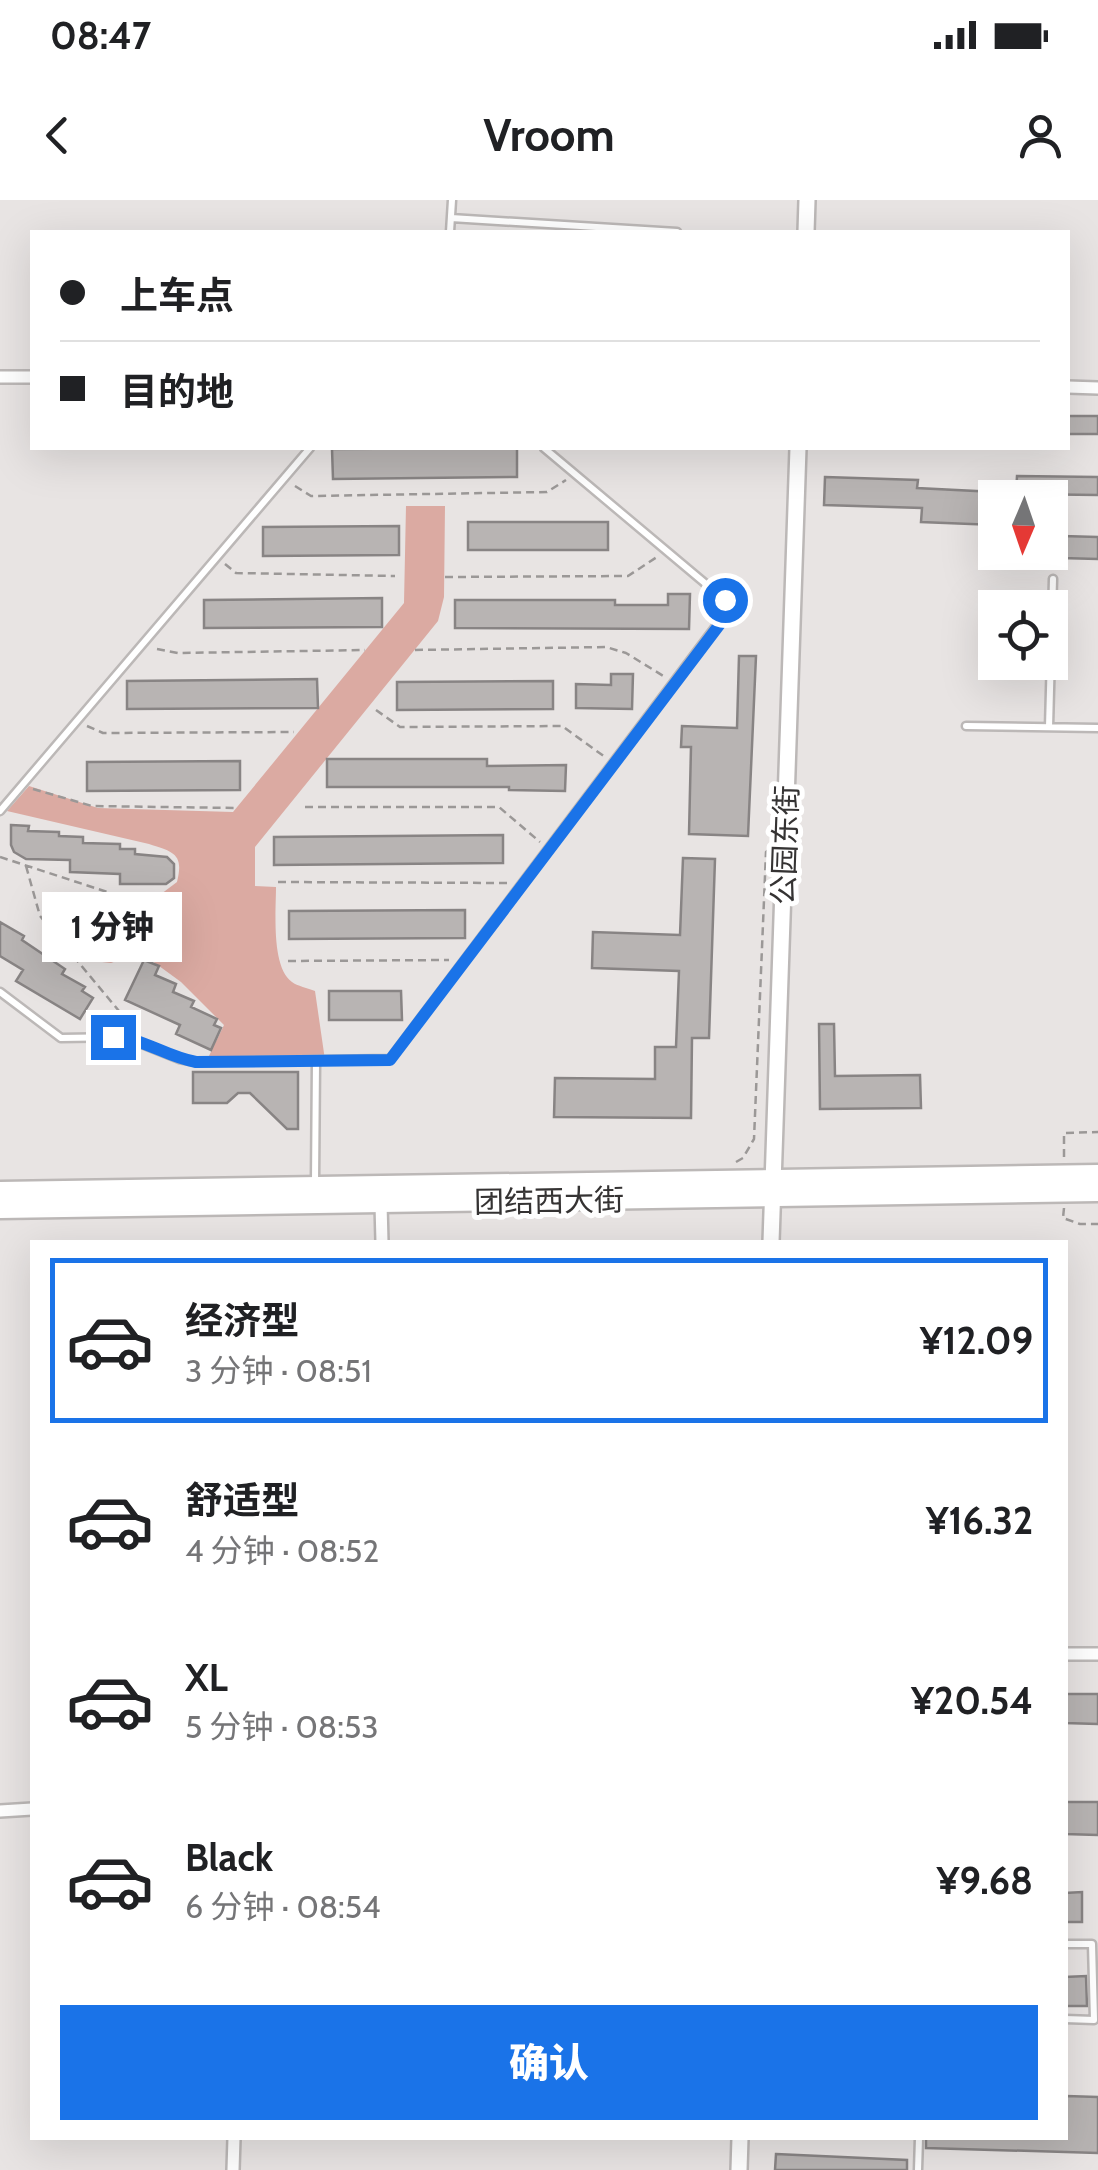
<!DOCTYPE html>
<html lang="zh">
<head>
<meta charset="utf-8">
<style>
	body { margin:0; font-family:Cabin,"Noto Sans SC",sans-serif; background:#f2f2f2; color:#202124; height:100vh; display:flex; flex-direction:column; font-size:38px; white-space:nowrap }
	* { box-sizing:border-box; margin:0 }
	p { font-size:32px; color:#757577 }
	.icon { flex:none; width:55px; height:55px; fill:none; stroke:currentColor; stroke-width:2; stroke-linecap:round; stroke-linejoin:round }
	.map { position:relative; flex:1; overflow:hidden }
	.details { position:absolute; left:30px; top:1040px; width:1038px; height:900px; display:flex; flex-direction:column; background:#fff; border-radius:0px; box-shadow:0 10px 40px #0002 }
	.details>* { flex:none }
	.hud { position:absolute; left:30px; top:30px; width:1040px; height:220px; border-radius:0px; box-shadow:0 10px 40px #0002; display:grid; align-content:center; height:220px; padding:0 30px; background:#fff }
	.needle { width:65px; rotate:182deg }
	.buttons { position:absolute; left:978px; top:280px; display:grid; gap:20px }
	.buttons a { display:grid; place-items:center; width:90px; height:90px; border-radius:0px; background:#fff; box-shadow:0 10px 40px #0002; font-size:50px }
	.end { position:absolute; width:45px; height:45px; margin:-22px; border:12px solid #1a73e8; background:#fff; box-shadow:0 0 0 5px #fff }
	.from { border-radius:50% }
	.bubble { position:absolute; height:70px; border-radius:0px; background:#fff; box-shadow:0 10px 40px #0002; font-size:32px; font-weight:800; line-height:70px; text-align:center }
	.hud b { display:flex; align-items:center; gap:35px; height:95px; font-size:38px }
	.hud b+b { border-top:2px solid #e0e0e0 }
	.hud i { width:25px; height:25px; background:#202124 }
	ul { padding:18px 0 0; list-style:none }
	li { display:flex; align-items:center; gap:30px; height:165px; margin:0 20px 15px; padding:0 10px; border:5px solid transparent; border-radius:0px }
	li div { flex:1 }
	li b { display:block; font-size:38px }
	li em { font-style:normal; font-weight:800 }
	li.current { border-color:#1a73e8 }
	li>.icon { width:90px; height:90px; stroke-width:1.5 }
	.button { display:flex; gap:20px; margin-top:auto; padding:20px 30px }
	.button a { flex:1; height:115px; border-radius:0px; background:#1a73e8; color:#fff; font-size:40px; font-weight:800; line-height:115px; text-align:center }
	.status { display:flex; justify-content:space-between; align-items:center; height:70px; padding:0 50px; background:#fff; direction:ltr }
	.status svg { height:28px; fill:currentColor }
	header { display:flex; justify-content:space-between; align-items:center; height:130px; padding:0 30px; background:#fff; font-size:45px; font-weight:800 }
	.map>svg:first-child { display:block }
	.green { fill:#dbaaa2 }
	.building { fill:#b8b4b3; stroke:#888484; stroke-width:2.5 }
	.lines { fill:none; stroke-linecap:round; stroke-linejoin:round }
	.service-casing { stroke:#bcb8b7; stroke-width:11 }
	.minor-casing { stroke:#bcb8b7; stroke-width:16 }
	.tertiary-casing { stroke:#bcb8b7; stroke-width:20 }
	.primary-casing { stroke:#bcb8b7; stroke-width:25 }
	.path { stroke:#9b9897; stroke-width:2.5; stroke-dasharray:8 5; stroke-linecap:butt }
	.service { stroke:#fff; stroke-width:6 }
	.minor { stroke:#fff; stroke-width:11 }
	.tertiary { stroke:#fff; stroke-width:15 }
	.primary { stroke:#fff; stroke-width:20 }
	.route { stroke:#1a73e8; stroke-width:12 }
	.labels { text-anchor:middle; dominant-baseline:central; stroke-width:10; stroke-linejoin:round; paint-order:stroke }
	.street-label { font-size:30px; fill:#353333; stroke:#fff }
</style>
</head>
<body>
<div class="status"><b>08:47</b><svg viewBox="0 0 49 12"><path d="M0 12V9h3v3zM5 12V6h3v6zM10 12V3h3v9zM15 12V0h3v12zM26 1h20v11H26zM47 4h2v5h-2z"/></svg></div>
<header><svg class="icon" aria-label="back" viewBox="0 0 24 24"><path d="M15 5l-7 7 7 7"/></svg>Vroom<svg class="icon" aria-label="person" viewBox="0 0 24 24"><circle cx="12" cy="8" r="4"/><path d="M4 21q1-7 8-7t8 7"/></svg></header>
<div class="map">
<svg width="1098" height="1970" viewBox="0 0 1098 1970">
	<rect width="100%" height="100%" fill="#e8e4e3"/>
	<path class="green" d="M406,306H445L444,397L438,421L255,647V686L276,687C276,711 271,767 292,782C297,786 308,788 315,791L325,860L208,858L224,825L181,782L140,752L111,763L93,761V749L97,742L177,682C184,654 174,652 149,644L7,611L29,586L98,608L233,612L404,403Z"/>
	<path class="building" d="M1068,216H1098V234H1068Z
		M517,248V277L333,279L332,249Z
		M1017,276L1098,277V295L1016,294Z
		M825,277L918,280L917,288L995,292V325L921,322L922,308L824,305Z
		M468,322H608V350H468Z
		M399,326V355L263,356V327Z
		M1062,336L1098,337V359L1061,358Z
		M668,394H690L689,429L455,428V400H615V405H668Z
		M382,398V427L204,428V400Z
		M739,456H756L748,636L689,634L691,547H681L682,526L737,528Z
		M611,474H633L632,509L576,508V484L611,485Z
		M317,479L318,508L127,509V481Z
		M553,481V509L397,510V482Z
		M327,559H487V566L566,565L565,591L509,590V587H327Z
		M240,561V590L87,591V562Z
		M11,625L29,626L28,631L59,632V636L83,637V643L120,644V649H135V654L167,657L174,664V678L166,684H120V674L70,672V660L26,659L14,652L11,645Z
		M503,635V663L274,665V637Z
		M683,658L715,659L709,838H692L691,918L554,917L555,878L655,879V847H676L679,771L592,768L593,732L680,735Z
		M465,710V738L289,739V711Z
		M0,722L24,736L22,740L65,769L62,774L85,787L82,791L93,798L80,819L16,781L23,770L0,756Z
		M144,760L159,766L155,775L176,784L173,792L194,801L191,807L217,819L214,825L221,828L211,850L176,834L180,825L125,800Z
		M329,791H401L402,820H329Z
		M819,824H834L835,876L920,875L921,908L820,909Z
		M193,872H298V929H287L250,893H238L227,903H193Z
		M1065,1494H1098V1524L1065,1523Z
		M1065,1602H1098V1635L1065,1634Z
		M1082,1692V1722H1065V1693Z
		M1086,1776L1087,1806H1065V1777Z
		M1066,1896L1098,1897V1953L926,1948V1938H1066Z
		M776,1954L907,1960V1970H775Z"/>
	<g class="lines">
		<g class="service-casing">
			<path id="service" d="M451,18L677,32
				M450,32L452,0
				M966,526L1098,528
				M1049,527L1053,379
				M0,611L310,248
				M0,792L61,838L124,837L179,859L196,862L390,859L728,410L725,400L544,248
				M315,981L316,862
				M1065,1744H1092L1094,1820L1065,1819
				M918,1970L919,1938"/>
		</g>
		<g class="minor-casing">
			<path id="minor" d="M0,177H32
				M1068,187L1098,188
				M381,1004L382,1042
				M1065,1454H1098
				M0,1611L32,1609
				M233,1970L234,1938"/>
		</g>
		<g class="tertiary-casing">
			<path id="tertiary" d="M806,32L807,0
				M771,1042L798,248
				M739,1970L740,1938"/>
		</g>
		<g class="primary-casing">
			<path id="primary" d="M0,992L1098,975
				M0,1008L1098,991"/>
		</g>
		<path class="path" d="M295,286L311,296L547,292L566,280
			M225,364L236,373L395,376
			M445,377L628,376L657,357
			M157,449L178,453L365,450
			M415,450L606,447L626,453L665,477
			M376,510L400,527L562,526L605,557
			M87,526L103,533L294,532
			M33,589L92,606L237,608
			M305,607H499L540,642
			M0,657L141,703
			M26,666L40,716L119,811L122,826
			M278,682L507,683
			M288,761L449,760
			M1064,957V933L1098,932
			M736,962L743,958L754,939L766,652L770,649
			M1064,1008L1063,1018L1080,1024H1098"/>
		<use href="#service" class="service"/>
		<use href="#minor" class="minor"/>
		<use href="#tertiary" class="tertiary"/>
		<use href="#primary" class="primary"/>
	</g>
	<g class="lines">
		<path class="route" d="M113,837C142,837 166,857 196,862L390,860L723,420L728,410L725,400"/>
	</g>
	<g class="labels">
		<g class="street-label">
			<text transform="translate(785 645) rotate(-88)">公园东街</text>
			<text transform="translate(549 1001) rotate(-1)">团结西大街</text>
		</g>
	</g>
</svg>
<div class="buttons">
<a><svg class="needle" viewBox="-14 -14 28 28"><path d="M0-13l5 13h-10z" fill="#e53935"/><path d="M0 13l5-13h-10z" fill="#757577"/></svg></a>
<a><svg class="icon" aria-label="locate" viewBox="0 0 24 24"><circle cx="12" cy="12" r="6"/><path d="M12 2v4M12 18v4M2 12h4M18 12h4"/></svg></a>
</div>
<i class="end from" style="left:725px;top:400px"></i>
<i class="end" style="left:113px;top:837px"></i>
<div class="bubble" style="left:42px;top:692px;width:140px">1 分钟</div>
<div class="hud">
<b><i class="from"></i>上车点</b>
<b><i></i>目的地</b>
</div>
<section class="details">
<ul>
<li class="current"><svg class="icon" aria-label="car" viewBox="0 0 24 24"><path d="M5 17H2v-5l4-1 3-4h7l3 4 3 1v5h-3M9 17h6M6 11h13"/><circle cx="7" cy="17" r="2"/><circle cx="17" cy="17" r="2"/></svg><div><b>经济型</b><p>3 分钟 · 08:51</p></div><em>¥12.09</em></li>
<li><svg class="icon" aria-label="car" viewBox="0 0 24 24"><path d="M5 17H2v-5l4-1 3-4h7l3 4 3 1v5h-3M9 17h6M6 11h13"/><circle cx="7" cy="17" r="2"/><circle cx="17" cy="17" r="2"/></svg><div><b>舒适型</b><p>4 分钟 · 08:52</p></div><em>¥16.32</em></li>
<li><svg class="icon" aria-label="car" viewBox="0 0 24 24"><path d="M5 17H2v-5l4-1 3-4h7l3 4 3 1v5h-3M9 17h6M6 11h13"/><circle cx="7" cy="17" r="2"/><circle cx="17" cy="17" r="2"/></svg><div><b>XL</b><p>5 分钟 · 08:53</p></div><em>¥20.54</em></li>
<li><svg class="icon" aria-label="car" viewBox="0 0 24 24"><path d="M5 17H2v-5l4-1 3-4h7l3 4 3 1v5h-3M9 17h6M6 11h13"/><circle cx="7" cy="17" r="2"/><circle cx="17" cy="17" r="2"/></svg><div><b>Black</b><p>6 分钟 · 08:54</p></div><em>¥9.68</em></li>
</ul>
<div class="button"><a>确认</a></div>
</section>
</div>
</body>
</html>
